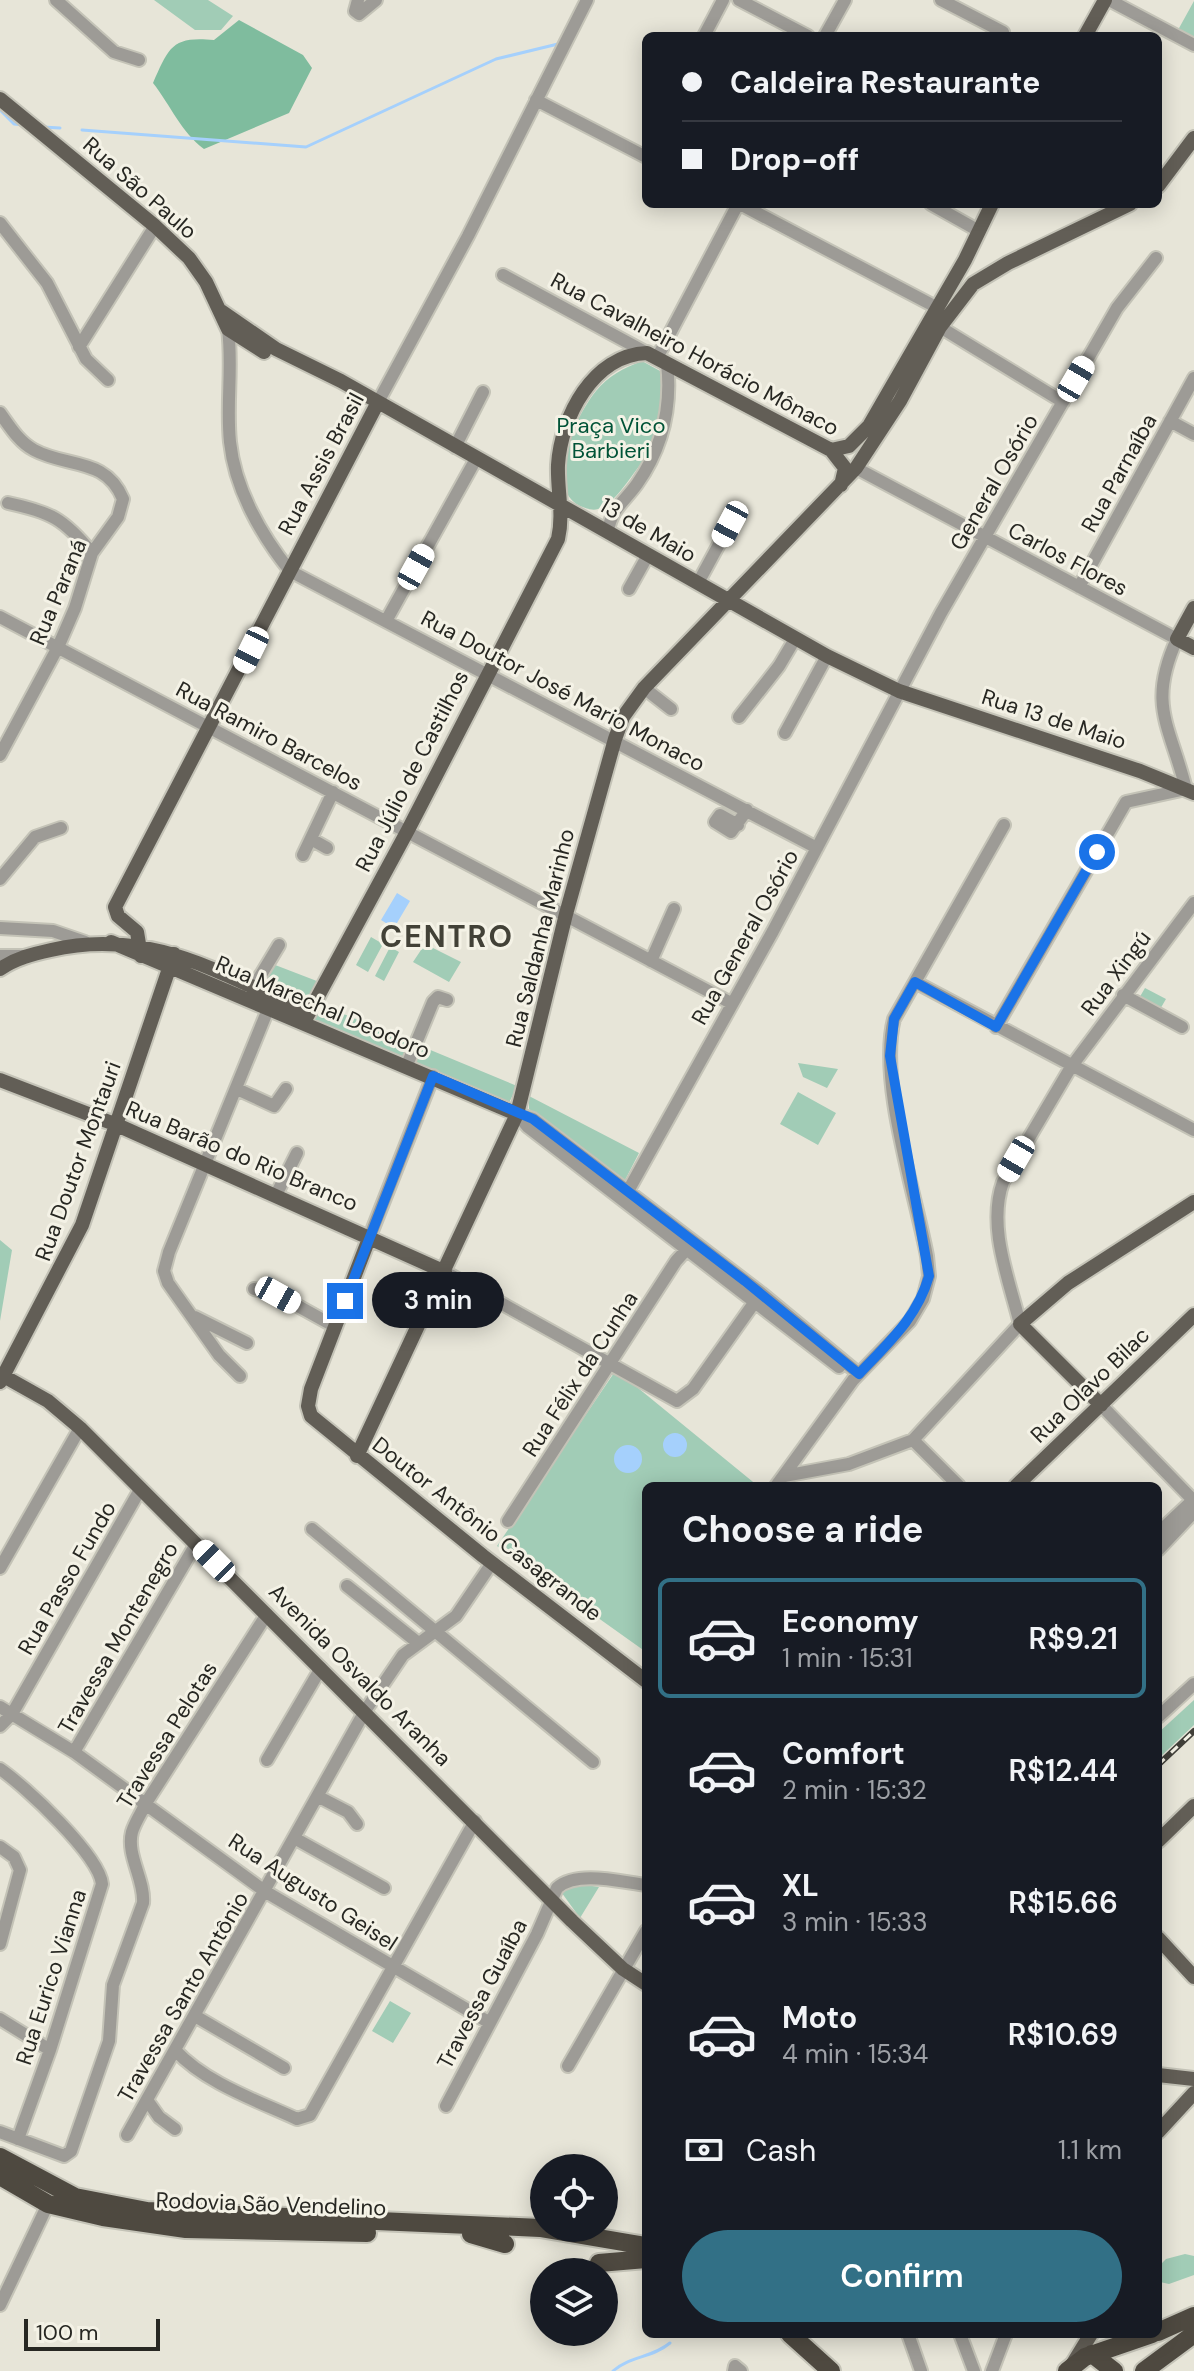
<!DOCTYPE html>
<html lang="en">
<head>
<meta charset="utf-8">
<style>
	body { margin:0; font-family:"DM Sans",sans-serif; background:#242831; color:#f1f3f6; height:100vh; display:flex; flex-direction:column; font-size:30px; white-space:nowrap }
	* { box-sizing:border-box; margin:0 }
	p { font-size:26px; color:#9ea1a6 }
	.icon { flex:none; width:44px; height:44px; fill:none; stroke:currentColor; stroke-width:2; stroke-linecap:round; stroke-linejoin:round }
	.map { position:relative; flex:1; overflow:hidden }
	.side { position:absolute; left:642px; top:1482px; width:520px; height:856px; display:flex; flex-direction:column; background:#171b24; border-radius:12px; box-shadow:0 4px 20px #0003 }
	.side>* { flex:none }
	.guide { position:absolute; left:642px; top:32px; width:520px; height:176px; border-radius:12px; box-shadow:0 4px 20px #0003; display:grid; align-content:center; height:176px; padding:0 40px; background:#171b24 }
	.controls { position:absolute; left:530px; top:2154px; display:grid; gap:16px }
	.controls a { display:grid; place-items:center; width:88px; height:88px; border-radius:50%; background:#171b24; box-shadow:0 4px 20px #0003; font-size:40px }
	.scale { position:absolute; left:24px; bottom:20px; width:136px; box-sizing:border-box; padding-left:8px; border:4px solid #272722; border-top:0; font-size:22px; line-height:28px; white-space:nowrap; color:#272722; -webkit-text-stroke:6px #f4f2e6; paint-order:stroke }
	.end { position:absolute; width:36px; height:36px; margin:-18px; border:10px solid #1a73e8; background:#fff; box-shadow:0 0 0 4px #fff }
	.from { border-radius:50% }
	.bubble { position:absolute; height:56px; border-radius:28px; background:#171b24; box-shadow:0 4px 20px #0003; font-size:26px; font-weight:600; line-height:56px; text-align:center }
	.car { position:absolute; width:24px; height:48px; margin:-24px -12px; border-radius:10px; box-shadow:0 0 6px 2px #0007; background:linear-gradient(#fff 24%,#345 0 40%,#fff 0 76%,#345 0 86%,#fff 0) }
	.guide b { display:flex; align-items:center; gap:28px; height:76px; font-size:30px }
	.guide b+b { border-top:2px solid #363941 }
	.guide i { width:20px; height:20px; background:#f1f3f6 }
	ul { padding:0; list-style:none }
	li { display:flex; align-items:center; gap:24px; height:120px; margin:0 16px 12px; padding:0 24px; border:4px solid transparent; border-radius:12px }
	li div { flex:1 }
	li b { display:block; font-size:30px }
	li em { font-style:normal; font-weight:600 }
	li.selected { border-color:#327086 }
	li>.icon { width:72px; height:72px; stroke-width:1.5 }
	h2 { padding:0 40px; font-size:36px; line-height:96px }
	.pay { display:flex; align-items:center; gap:20px; height:88px; padding:0 40px; font-size:30px }
	.pay p { margin-inline-start:auto }
	.button { display:flex; gap:16px; margin-top:auto; padding:16px 40px }
	.button a { flex:1; height:92px; border-radius:48px; background:#327086; color:#fff; font-size:32px; font-weight:600; line-height:92px; text-align:center }
	.map>svg:first-child { display:block }
	.green { fill:#a1ccb6 }
	.forest { fill:#7fbc9e }
	.water { fill:#a5d0fc }
	.lines { fill:none; stroke-linecap:round; stroke-linejoin:round }
	.stream { stroke:#a5d0fc; stroke-width:3 }
	.minor-casing { stroke:#c4c3b7; stroke-width:16 }
	.major-casing { stroke:#c4c3b7; stroke-width:18 }
	.highway-casing { stroke:#c4c3b7; stroke-width:22 }
	.minor { stroke:#9d9b96; stroke-width:12 }
	.major { stroke:#625e56; stroke-width:14 }
	.highway { stroke:#4e4940; stroke-width:18 }
	.rail-casing { stroke:#403f39; stroke-width:6 }
	.rail { stroke:#f4f2e6; stroke-width:3; stroke-dasharray:9; stroke-linecap:butt }
	.route { stroke:#1a73e8; stroke-width:10 }
	.labels { text-anchor:middle; dominant-baseline:central; stroke-width:6; stroke-linejoin:round; paint-order:stroke }
	.street-label { font-size:22px; fill:#272722; stroke:#f4f2e6 }
	.park-label { font-size:22px; fill:#005337; stroke:#f4f2e6 }
	.district-label { font-size:30px; font-weight:bold; letter-spacing:2px; fill:#424137; stroke:#f4f2e6 }
</style>
</head>
<body>
<div class="map">
<svg width="1194" height="2371" viewBox="0 0 1194 2371">
	<rect width="100%" height="100%" fill="#e7e5d8"/>
	<path class="green" d="M154,0H208L233,16L221,30H195Z
		M1194,1V38L1178,30Z
		M642,361L660,371C668,402 658,439 640,465C629,479 615,503 598,509C592,511 586,508 580,506C542,487 576,415 596,391C608,376 624,368 642,361Z
		M371,937L383,944L368,972L356,965Z
		M425,944L461,962L449,982L413,962Z
		M390,947L399,952L384,981L375,976Z
		M270,963L322,983L308,1009L258,986Z
		M1145,988L1166,999L1159,1011L1138,1000Z
		M322,1005L517,1086L509,1103L313,1022Z
		M798,1063L838,1069L827,1088L803,1077Z
		M798,1092L836,1113L818,1145L780,1124Z
		M529,1096L639,1153L624,1182L529,1109Z
		M0,1240L12,1250L0,1321Z
		M616,1370L758,1486H646V1652L497,1546Z
		M1194,1700V1725L1158,1759V1733Z
		M579,1884L599,1887L580,1918L559,1889Z
		M390,2001L411,2013L393,2043L372,2031Z
		M1185,2254L1194,2256V2275L1169,2284L1160,2282V2265L1166,2259Z"/>
	<path class="forest" d="M239,20L303,55L312,68L289,113L204,149C181,132 171,106 153,83C169,47 172,36 214,40Z"/>
	<path class="water" d="M397,893L410,901L394,928L381,920Z
		M663 1445a12 12 0 1 1 24 0a12 12 0 1 1-24 0Z
		M614 1459a14 14 0 1 1 28 0a14 14 0 1 1-28 0Z"/>
	<g class="lines">
		<path class="stream" d="M0,110L14,124L24,125
			M43,127L60,128
			M82,130L306,147L496,59L558,44
			M613,2371C630,2356 652,2358 670,2343"/>
		<g class="minor-casing">
			<path id="minor" d="M56,0L114,52L139,60
				M358,0L355,11L359,14L376,0
				M739,0L808,36
				M941,0L1003,32
				M1109,0L1194,45
				M704,36L723,0
				M825,36L845,0
				M536,100L646,157
				M740,204L936,307
				M931,204L979,231
				M0,223L47,283L86,359L108,380
				M503,275L647,353
				M940,327L1063,402
				M228,329C233,367 226,404 230,442C235,489 261,535 290,571L817,848
				M79,347L155,226
				M657,358L738,204
				M377,404L468,236L587,0
				M0,413C10,427 19,442 34,450C67,468 106,457 123,499L118,517L92,553L75,608L58,647L0,755
				M1170,421L1194,434
				M455,447L483,392
				M856,468L1177,639C1147,705 1170,725 1186,789L1126,802L996,1027
				M8,503C51,512 64,519 92,553
				M608,531C611,509 625,501 637,484C663,447 672,407 667,363
				M698,583L730,524
				M1079,587L1194,378
				M629,589L648,555
				M0,617L731,1003
				M386,621L476,459
				M644,688L671,709
				M739,717L779,666L795,639
				M785,733L827,656
				M738,825L720,815L715,822L731,832L747,810
				M311,839L327,848
				M303,855L333,792
				M0,879L35,837L61,828
				M0,928L53,931L85,942
				M0,956H24
				M651,961L674,909
				M915,982L1194,1130
				M253,988L279,945
				M1123,995L1182,1027
				M407,1065L433,1002L438,997L447,1000
				M237,1089L274,1106L286,1089
				M517,1114L533,1119L761,1293L859,1374
				M517,1114L528,1127L839,1367
				M276,1195L297,1153
				M623,1200L773,931L941,613L1117,308L1156,258
				M370,1236L433,1076
				M445,1272L677,1401L693,1389L759,1296
				M254,1289L278,1295L334,1326
				M195,1317L247,1343
				M240,1376L219,1355L168,1283L164,1271L169,1252L269,1007
				M1101,1405L1193,1500
				M913,1440L959,1486
				M784,1476L849,1464L913,1440L1020,1324C1009,1279 987,1227 1003,1182L1071,1067L1194,903
				M776,1486L853,1380L910,1321L923,1299L929,1276L927,1256C915,1192 878,1080 894,1019L1004,825
				M508,1521L676,1261L686,1250H694
				M312,1529L593,1762
				M1158,1533L1193,1500
				M1158,1550L1194,1512
				M0,1568L80,1428
				M347,1586L417,1642
				M0,1707L74,1752L266,1892L490,2023
				M1158,1717L1194,1684
				M0,1726L12,1714L141,1488
				M74,1752L196,1544
				M267,1760L321,1668
				M0,1769C25,1786 99,1855 102,1884L50,2050L18,2139
				M319,1797L348,1812L357,1824
				M296,1839L384,1888
				M0,1847L14,1857L20,1870L0,1944
				M195,2016L284,2068
				M0,2019L50,2050
				M175,2050C205,2083 258,2101 297,2119L310,2115L475,1821
				M568,2066L646,1931
				M147,2100L159,2117L175,2129
				M446,2106L537,1934L557,1888C577,1870 621,1882 646,1885
				M0,2132L64,2156L71,2151L109,2041L113,1985L143,1903C145,1880 126,1855 132,1832C135,1822 142,1812 146,1803L267,1614
				M127,2135L365,1711L403,1655L456,1616L492,1563
				M0,2305L48,2204
				M908,2334L921,2371
				M960,2334L974,2371
				M734,2371L735,2366L741,2371
				M992,2371L1006,2334"/>
		</g>
		<g class="major-casing">
			<path id="major" d="M1085,36L1105,0
				M0,99L155,226L189,258L206,282L228,329L264,352
				M1158,186L1194,138
				M221,311L276,349L341,381L827,656L899,691L1140,771L1194,793
				M831,450L849,446L869,426L965,260L992,204
				M1194,608L1177,639L1194,648
				M111,942L517,1114
				M141,956L137,932L118,916L115,907L377,404
				M0,969C16,958 33,954 51,950C150,927 220,974 308,1012
				M304,1022L408,830L558,539C564,513 557,491 558,465C561,417 593,355 647,353L831,450L845,468L841,485
				M0,1080L117,1125L445,1272
				M370,1236L311,1389L308,1406L311,1416L483,1556L646,1681
				M0,1374L48,1401L80,1428L572,1921L623,1969L646,1984
				M0,1382L82,1225L174,954
				M1101,1405L1020,1324L1068,1283L1194,1202
				M357,1456L517,1114L566,914L615,739L623,717L644,688L856,468L900,401L940,327L973,284L1008,263L1130,204
				M1016,1486L1194,1315
				M1158,1841L1194,1806
				M1158,1938L1194,1977
				M1158,2075L1194,2079
				M1158,2132L1194,2093
				M1072,2365L1091,2334"/>
		</g>
		<g class="highway-casing">
			<path id="highway" d="M0,2157L75,2197L147,2211L540,2228L646,2246
				M0,2176L48,2204L103,2217L186,2229L367,2233
				M471,2234L505,2244
				M599,2263L646,2259
				M1158,2332L1194,2316
				M790,2334L831,2371
				M1092,2354L1114,2371
				M1067,2371L1085,2357L1152,2334
				M1144,2371L1194,2334"/>
		</g>
		<use href="#minor" class="minor"/>
		<use href="#major" class="major"/>
		<use href="#highway" class="highway"/>
		<g class="rail-casing">
			<path id="rail" d="M1158,1765L1194,1731"/>
		</g>
		<use href="#rail" class="rail"/>
	</g>
	<g class="lines">
		<path class="route" d="M345,1301L433,1076L533,1119L745,1281L859,1374C888,1343 917,1318 929,1276L890,1056L894,1019L915,982L996,1027L1097,852"/>
	</g>
	<g class="labels">
		<g class="street-label">
			<text transform="translate(140 188) rotate(41)">Rua São Paulo</text>
			<text transform="translate(695 354) rotate(28)">Rua Cavalheiro Horácio Mônaco</text>
			<text transform="translate(321 464) rotate(-62)">Rua Assis Brasil</text>
			<text transform="translate(1119 473) rotate(-61)">Rua Parnaíba</text>
			<text transform="translate(994 482) rotate(-60)">General Osório</text>
			<text transform="translate(648 530) rotate(30)">13 de Maio</text>
			<text transform="translate(1068 559) rotate(28)">Carlos Flores</text>
			<text transform="translate(58 592) rotate(-67)">Rua Paraná</text>
			<text transform="translate(563 691) rotate(28)">Rua Doutor José Mario Monaco</text>
			<text transform="translate(1054 719) rotate(18)">Rua 13 de Maio</text>
			<text transform="translate(269 736) rotate(28)">Rua Ramiro Barcelos</text>
			<text transform="translate(412 771) rotate(-63)">Rua Júlio de Castilhos</text>
			<text transform="translate(745 937) rotate(-61)">Rua General Osório</text>
			<text transform="translate(540 938) rotate(-76)">Rua Saldanha Marinho</text>
			<text transform="translate(1116 973) rotate(-53)">Rua Xingú</text>
			<text transform="translate(323 1007) rotate(23)">Rua Marechal Deodoro</text>
			<text transform="translate(242 1156) rotate(23)">Rua Barão do Rio Branco</text>
			<text transform="translate(78 1161) rotate(-70)">Rua Doutor Montauri</text>
			<text transform="translate(580 1374) rotate(-57)">Rua Félix da Cunha</text>
			<text transform="translate(1090 1385) rotate(-44)">Rua Olavo Bilac</text>
			<text transform="translate(487 1529) rotate(38)">Doutor Antônio Casagrande</text>
			<text transform="translate(67 1578) rotate(-60)">Rua Passo Fundo</text>
			<text transform="translate(118 1638) rotate(-60)">Travessa Montenegro</text>
			<text transform="translate(360 1675) rotate(45)">Avenida Osvaldo Aranha</text>
			<text transform="translate(167 1735) rotate(-58)">Travessa Pelotas</text>
			<text transform="translate(313 1892) rotate(33)">Rua Augusto Geisel</text>
			<text transform="translate(51 1977) rotate(-72)">Rua Eurico Vianna</text>
			<text transform="translate(482 1994) rotate(-62)">Travessa Guaíba</text>
			<text transform="translate(183 1997) rotate(-60)">Travessa Santo Antônio</text>
			<text transform="translate(271 2204) rotate(2)">Rodovia São Vendelino</text>
		</g>
		<g class="park-label">
			<text x="611" y="425">Praça Vico<tspan x="611" dy="25">Barbieri</tspan></text>
		</g>
		<g class="district-label">
			<text x="447" y="936">CENTRO</text>
		</g>
	</g>
</svg>
<div class="controls">
<a><svg class="icon" aria-label="locate" viewBox="0 0 24 24"><circle cx="12" cy="12" r="6"/><path d="M12 2v4M12 18v4M2 12h4M18 12h4"/></svg></a>
<a><svg class="icon" aria-label="layers" viewBox="0 0 24 24"><path d="M12 4l9 5-9 5-9-5zM3 14l9 5 9-5"/></svg></a>
</div>
<div class="scale">100 m</div>
<i class="end from" style="left:1097px;top:852px"></i>
<i class="end" style="left:345px;top:1301px"></i>
<div class="bubble" style="left:372px;top:1272px;width:132px">3 min</div>
<i class="car" style="left:1076px;top:379px;rotate:30deg"></i>
<i class="car" style="left:730px;top:524px;rotate:208deg"></i>
<i class="car" style="left:416px;top:567px;rotate:29deg"></i>
<i class="car" style="left:251px;top:650px;rotate:206deg"></i>
<i class="car" style="left:1016px;top:1159px;rotate:210deg"></i>
<i class="car" style="left:278px;top:1295px;rotate:119deg"></i>
<i class="car" style="left:214px;top:1561px;rotate:315deg"></i>
<div class="guide">
<b><i class="from"></i>Caldeira Restaurante</b>
<b><i></i>Drop-off</b>
</div>
<section class="side">
<h2>Choose a ride</h2>
<ul>
<li class="selected"><svg class="icon" aria-label="car" viewBox="0 0 24 24"><path d="M5 17H2v-5l4-1 3-4h7l3 4 3 1v5h-3M9 17h6M6 11h13"/><circle cx="7" cy="17" r="2"/><circle cx="17" cy="17" r="2"/></svg><div><b>Economy</b><p>1 min · 15:31</p></div><em>R$9.21</em></li>
<li><svg class="icon" aria-label="car" viewBox="0 0 24 24"><path d="M5 17H2v-5l4-1 3-4h7l3 4 3 1v5h-3M9 17h6M6 11h13"/><circle cx="7" cy="17" r="2"/><circle cx="17" cy="17" r="2"/></svg><div><b>Comfort</b><p>2 min · 15:32</p></div><em>R$12.44</em></li>
<li><svg class="icon" aria-label="car" viewBox="0 0 24 24"><path d="M5 17H2v-5l4-1 3-4h7l3 4 3 1v5h-3M9 17h6M6 11h13"/><circle cx="7" cy="17" r="2"/><circle cx="17" cy="17" r="2"/></svg><div><b>XL</b><p>3 min · 15:33</p></div><em>R$15.66</em></li>
<li><svg class="icon" aria-label="car" viewBox="0 0 24 24"><path d="M5 17H2v-5l4-1 3-4h7l3 4 3 1v5h-3M9 17h6M6 11h13"/><circle cx="7" cy="17" r="2"/><circle cx="17" cy="17" r="2"/></svg><div><b>Moto</b><p>4 min · 15:34</p></div><em>R$10.69</em></li>
</ul>
<div class="pay"><svg class="icon" aria-label="cash" viewBox="0 0 24 24"><path d="M3 7h18v10H3z"/><circle cx="12" cy="12" r="2"/></svg>Cash<p>1.1 km</p></div>
<div class="button"><a>Confirm</a></div>
</section>
</div>
</body>
</html>
